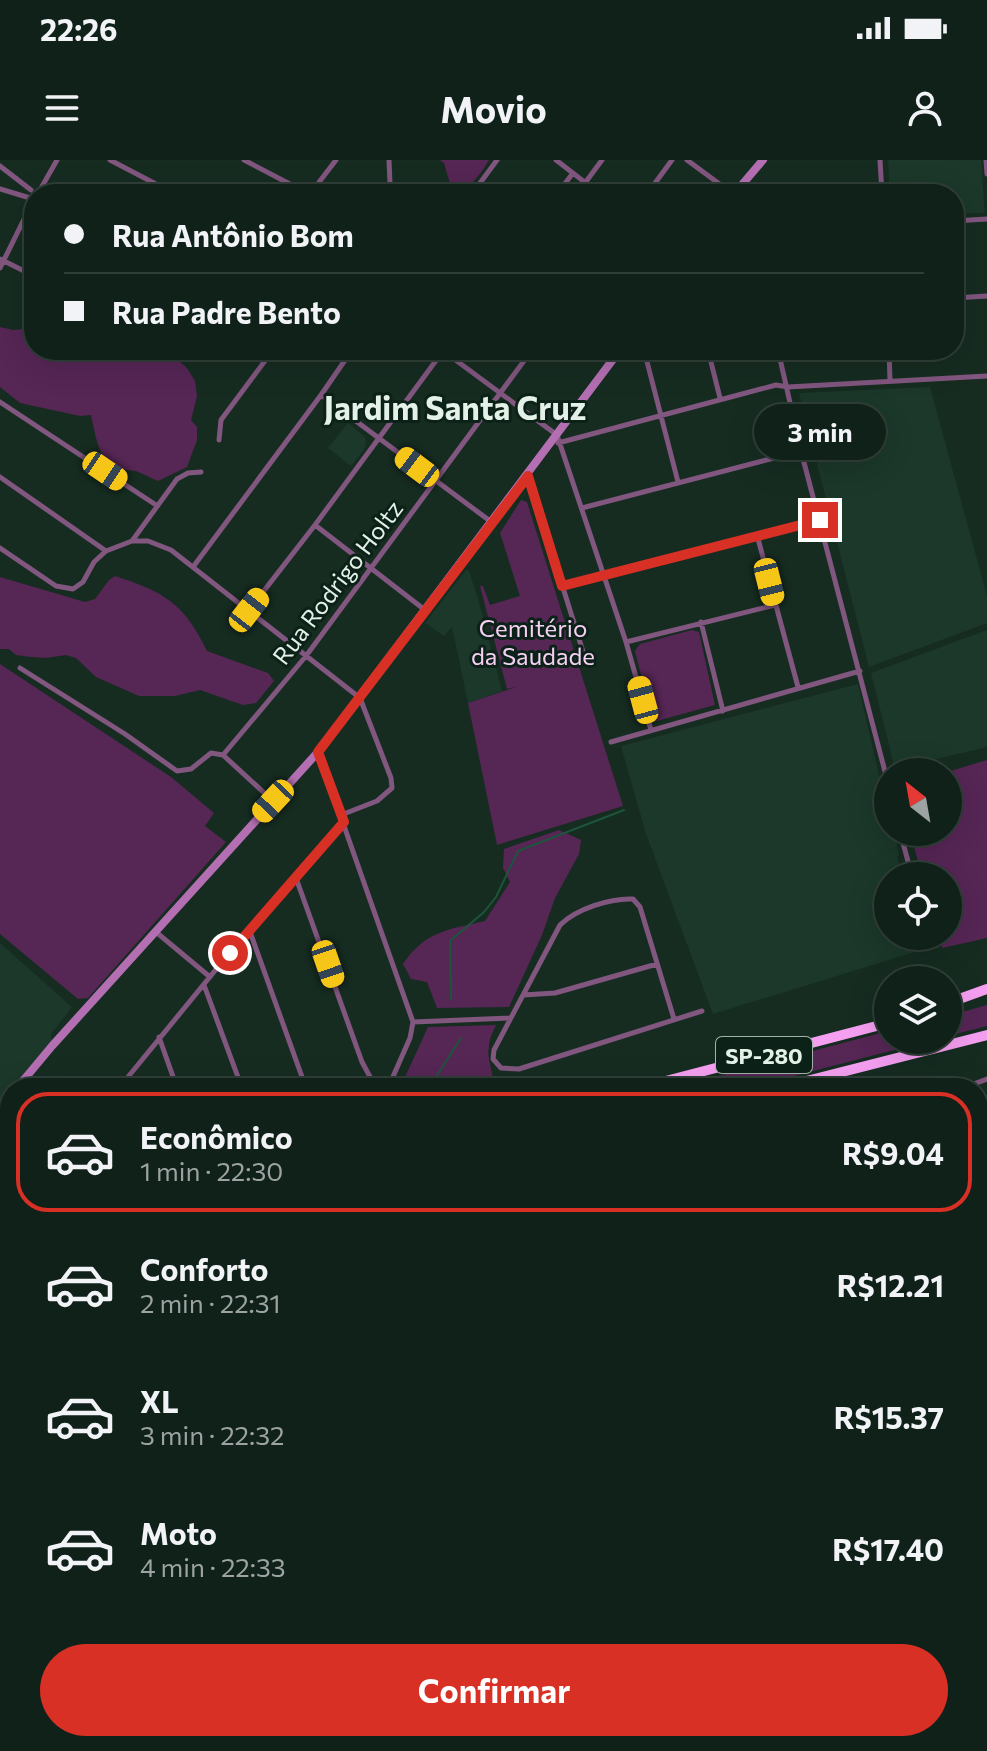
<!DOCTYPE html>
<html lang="pt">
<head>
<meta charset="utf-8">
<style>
	body { margin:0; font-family:Commissioner,sans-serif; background:#1e2e26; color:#f1f3f6; height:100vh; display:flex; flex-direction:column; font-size:30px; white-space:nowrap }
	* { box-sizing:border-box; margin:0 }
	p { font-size:26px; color:#9ca3a2 }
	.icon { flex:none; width:44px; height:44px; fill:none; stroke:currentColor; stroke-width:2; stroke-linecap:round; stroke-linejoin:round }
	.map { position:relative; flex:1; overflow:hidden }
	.sheet { position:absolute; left:0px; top:918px; width:988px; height:674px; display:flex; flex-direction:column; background:#102119; border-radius:32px 32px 0 0; box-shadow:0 8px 32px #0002,0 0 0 2px #303e38 }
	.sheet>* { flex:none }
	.banner { position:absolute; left:24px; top:24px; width:940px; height:176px; border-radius:32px; box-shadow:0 8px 32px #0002,0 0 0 2px #303e38; display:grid; align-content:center; height:176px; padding:0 40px; background:#102119 }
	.needle { width:52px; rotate:329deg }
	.controls { position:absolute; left:874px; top:598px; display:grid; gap:16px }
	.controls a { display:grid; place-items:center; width:88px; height:88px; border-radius:50%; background:#102119; box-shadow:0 8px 32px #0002,0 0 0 2px #303e38; font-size:40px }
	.end { position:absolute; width:36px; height:36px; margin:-18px; border:10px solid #d93025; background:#fff; box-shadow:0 0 0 4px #fff }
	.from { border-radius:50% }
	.bubble { position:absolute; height:56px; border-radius:28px; background:#102119; box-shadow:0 8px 32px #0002,0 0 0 2px #303e38; font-size:26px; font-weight:700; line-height:56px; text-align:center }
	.car { position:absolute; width:24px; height:48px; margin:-24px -12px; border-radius:10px; box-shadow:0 0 6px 2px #0007; background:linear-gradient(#f5c518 24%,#345 0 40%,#f5c518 0 76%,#345 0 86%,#f5c518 0) }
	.banner b { display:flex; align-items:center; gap:28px; height:76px; font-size:30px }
	.banner b+b { border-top:2px solid #303e38 }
	.banner i { width:20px; height:20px; background:#f1f3f6 }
	ul { padding:14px 0 0; list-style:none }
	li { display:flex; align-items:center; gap:24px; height:120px; margin:0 16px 12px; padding:0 24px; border:4px solid transparent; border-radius:32px }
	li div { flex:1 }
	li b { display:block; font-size:30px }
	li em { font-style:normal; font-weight:700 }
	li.on { border-color:#d93025 }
	li>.icon { width:72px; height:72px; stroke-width:1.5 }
	.primary-button { display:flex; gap:16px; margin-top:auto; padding:16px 40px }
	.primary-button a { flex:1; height:92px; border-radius:48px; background:#d93025; color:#fff; font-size:32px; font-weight:700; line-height:92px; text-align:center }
	.status { display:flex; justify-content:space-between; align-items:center; height:56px; padding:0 40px; background:#102119; direction:ltr }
	.status svg { height:22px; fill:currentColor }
	header { display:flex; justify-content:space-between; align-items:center; height:104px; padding:0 40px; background:#102119; font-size:36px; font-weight:700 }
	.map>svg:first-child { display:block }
	.built { fill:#1b382a }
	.green { fill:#562655 }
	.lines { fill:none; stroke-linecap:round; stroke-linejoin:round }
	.stream { stroke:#1c553c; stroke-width:2 }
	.runway { stroke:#4a5d53; stroke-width:44 }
	.minor { stroke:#81567f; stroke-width:5 }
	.secondary { stroke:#b46fb2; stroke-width:8 }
	.motorway { stroke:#f59ff1; stroke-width:10 }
	.route { stroke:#d93025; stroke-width:10 }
	.labels { text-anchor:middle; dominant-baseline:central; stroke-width:6; stroke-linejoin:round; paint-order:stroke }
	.shield { fill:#0c2218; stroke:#a3b3aa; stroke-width:2 }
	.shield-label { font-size:22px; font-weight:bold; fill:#e4f1e9 }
	.street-label { font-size:24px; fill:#e4f1e9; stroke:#0c2218 }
	.park-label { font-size:24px; fill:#f6d1f4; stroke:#0c2218 }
	.district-label { font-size:32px; font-weight:bold; fill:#e4f1e9; stroke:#0c2218 }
</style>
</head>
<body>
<div class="status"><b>22:26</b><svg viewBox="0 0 49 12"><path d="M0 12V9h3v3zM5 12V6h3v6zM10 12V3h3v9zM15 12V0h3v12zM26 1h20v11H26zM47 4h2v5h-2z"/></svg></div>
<header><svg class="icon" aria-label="menu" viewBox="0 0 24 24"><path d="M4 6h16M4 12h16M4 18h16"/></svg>Movio<svg class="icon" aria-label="person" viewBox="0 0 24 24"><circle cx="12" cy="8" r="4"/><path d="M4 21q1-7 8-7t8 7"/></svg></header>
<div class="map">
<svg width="987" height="1591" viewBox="0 0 987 1591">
	<rect width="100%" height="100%" fill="#162c21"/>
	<path class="built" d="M888,0H981L985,53L954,54V34H890Z
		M930,227L987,436V463L869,507L799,233Z
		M348,263L365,277L366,283L364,290L351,306L328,288Z
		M466,410L469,411L479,442L502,531L468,543L452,467L444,476L425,463Z
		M987,470V587L895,609L871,513Z
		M858,524L888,654V672H893L899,694L897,697L904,716H888V776H915L918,791L713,854L646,674L621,586Z
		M0,783L72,847L51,874L52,882L14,928H10V933L0,945Z
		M987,1159V1226L981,1228L978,1217V1161Z
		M383,1582H451L449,1591H381Z"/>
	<path class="green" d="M440,0H489C481,14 469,30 453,34L444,3Z
		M0,167L13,170L34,168V190H97L112,195L124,190H155L170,193L187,208L195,221L197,236L191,260L197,267V280L187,307L158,321L136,311L110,308C98,292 95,274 91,255L80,256L20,243L0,227Z
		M521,340L527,342L623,646L497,685L468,543L516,527L507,529L480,426H483L490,445L520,436L500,373Z
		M115,416C164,432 184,443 207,491L268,513L274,521L256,543L243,545L200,530L175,536H139L96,517L76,498L66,495L46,498L31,497L16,495L9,489H0V417L85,442L95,439L109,420Z
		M692,470L699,472L715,545L653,562L635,491L640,484Z
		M0,504L171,617L214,653L205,666L226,682L88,838L78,839L0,774Z
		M987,600V778L942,788L939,776H948V716H922L910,672H948L947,612Z
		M559,670L581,680L579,694L555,738L542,775L509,847L437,848L427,822L411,819L403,804C426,770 449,770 485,761L510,722L503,708L504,689Z
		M987,845V866L948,876V856Z
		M496,865C493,872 489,879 489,886C486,902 495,910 492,928H400L428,867Z
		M888,871V880H933L748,928H674Z
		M10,1446V1582H377L375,1591H0V1448Z"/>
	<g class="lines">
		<path class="stream" d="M451,839L450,781L484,752L496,737L518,691L624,650
			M429,928L461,878
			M0,1389L10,1383"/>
		<path class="runway" d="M409,1591L411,1582"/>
		<path class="minor" d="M110,0L175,34
			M244,0L309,34
			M556,0L600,34
			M687,0L733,34
			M880,0L882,34
			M986,0L987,14
			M0,6L31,30
			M585,23L602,0
			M0,29L30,38
			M40,30L57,0
			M310,34L336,0
			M387,34L390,24L389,0
			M472,34L497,0
			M557,34L573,13
			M647,34L672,0
			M954,61L987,59
			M0,99L34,116
			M0,108L33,41
			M954,138L987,136
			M336,190L347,196
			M442,190L557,275L626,482L651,570
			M644,190L678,322
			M708,190L720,238
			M778,190L801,291L888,623
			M889,190L890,221
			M321,235L490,361
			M0,242L156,345
			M219,280L221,260L273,190
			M558,283L776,225L788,227L987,216
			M528,316L585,498
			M0,317L106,391
			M582,348L801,291
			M315,365L425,450
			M757,375L798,527
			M132,381H148L171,390L360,538L391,618L392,628L377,641L341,655
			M0,388L56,426L73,429L83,422L94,402L106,391L132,381L177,319L188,313L201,312
			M193,407L321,235L352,190
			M562,426L820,360
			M249,450L315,365L443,191
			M701,462L723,551
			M626,482L775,445
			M20,508L125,574L177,611L191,609L211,593L223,595
			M611,582L860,511
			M318,592L413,862L410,878L388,928
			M223,595L306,496L532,190
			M223,595L273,641
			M900,672L912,716
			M296,718L362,902L376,928
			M249,769L306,928
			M156,772L210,817
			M929,776V778
			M204,825L242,928
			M523,835L555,833L657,804
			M674,859L640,747L633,739C610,738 576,749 560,765L494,890L493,899L501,908L519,909L702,851
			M413,862L510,858
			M159,877L177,928
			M119,928L249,769L344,662
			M963,928L987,919
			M978,955L987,965
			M0,1010L10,1019
			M0,1060L10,1045
			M978,1094L987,1092
			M0,1144L10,1138
			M978,1248L987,1281"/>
		<path class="secondary" d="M734,34L763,0
			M17,928L52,886L318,592L620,190
			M0,949L10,937"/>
		<path class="motorway" d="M948,843L987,829
			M639,928L888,863
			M779,928L987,875
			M0,1199L10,1193
			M0,1244L10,1238"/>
	</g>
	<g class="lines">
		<path class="route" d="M230,793L344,662L318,592L528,316L562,426L820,360"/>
	</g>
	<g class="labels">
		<rect class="shield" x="716" y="877" width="96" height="36" rx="6"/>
		<g class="shield-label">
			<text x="764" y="895">SP-280</text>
		</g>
		<g class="street-label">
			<text transform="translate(337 422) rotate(-53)">Rua Rodrigo Holtz</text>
		</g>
		<g class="park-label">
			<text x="533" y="467">Cemitério<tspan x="533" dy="28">da Saudade</tspan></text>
		</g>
		<g class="district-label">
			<text x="455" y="247">Jardim Santa Cruz</text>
		</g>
	</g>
</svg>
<div class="controls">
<a><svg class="needle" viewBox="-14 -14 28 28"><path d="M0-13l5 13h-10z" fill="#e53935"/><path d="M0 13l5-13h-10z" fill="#9ca3a2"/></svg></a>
<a><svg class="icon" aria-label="locate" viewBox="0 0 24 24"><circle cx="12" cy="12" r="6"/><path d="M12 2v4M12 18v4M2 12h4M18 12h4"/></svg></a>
<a><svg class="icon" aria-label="layers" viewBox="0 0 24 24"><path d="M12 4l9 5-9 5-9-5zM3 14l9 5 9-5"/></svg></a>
</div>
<i class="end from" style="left:230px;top:793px"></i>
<i class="end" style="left:820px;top:360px"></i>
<div class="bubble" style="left:754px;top:244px;width:132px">3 min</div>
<i class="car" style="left:417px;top:307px;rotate:307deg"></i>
<i class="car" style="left:105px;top:311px;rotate:124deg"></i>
<i class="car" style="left:769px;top:422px;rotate:166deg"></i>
<i class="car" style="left:249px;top:450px;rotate:38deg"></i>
<i class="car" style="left:643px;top:540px;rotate:345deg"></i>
<i class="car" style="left:273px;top:641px;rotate:223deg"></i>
<i class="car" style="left:328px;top:804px;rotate:161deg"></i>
<div class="banner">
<b><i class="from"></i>Rua Antônio Bom</b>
<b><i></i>Rua Padre Bento</b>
</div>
<section class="sheet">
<ul>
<li class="on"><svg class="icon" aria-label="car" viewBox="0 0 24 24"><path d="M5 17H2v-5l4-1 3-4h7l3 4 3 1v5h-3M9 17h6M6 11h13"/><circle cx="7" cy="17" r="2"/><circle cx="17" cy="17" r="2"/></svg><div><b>Econômico</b><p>1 min · 22:30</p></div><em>R$9.04</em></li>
<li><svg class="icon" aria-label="car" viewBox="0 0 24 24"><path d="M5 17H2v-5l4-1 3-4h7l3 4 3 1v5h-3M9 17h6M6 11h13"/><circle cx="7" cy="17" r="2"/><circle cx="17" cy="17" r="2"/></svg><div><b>Conforto</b><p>2 min · 22:31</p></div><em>R$12.21</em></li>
<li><svg class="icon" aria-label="car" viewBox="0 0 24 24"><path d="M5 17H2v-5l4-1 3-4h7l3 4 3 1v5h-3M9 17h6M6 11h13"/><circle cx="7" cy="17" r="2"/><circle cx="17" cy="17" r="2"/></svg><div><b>XL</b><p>3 min · 22:32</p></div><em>R$15.37</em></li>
<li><svg class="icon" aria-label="car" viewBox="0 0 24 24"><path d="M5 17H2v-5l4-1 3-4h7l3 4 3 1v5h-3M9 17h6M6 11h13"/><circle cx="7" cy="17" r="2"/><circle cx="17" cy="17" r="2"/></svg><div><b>Moto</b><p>4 min · 22:33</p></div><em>R$17.40</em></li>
</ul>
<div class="primary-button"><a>Confirmar</a></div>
</section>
</div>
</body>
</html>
